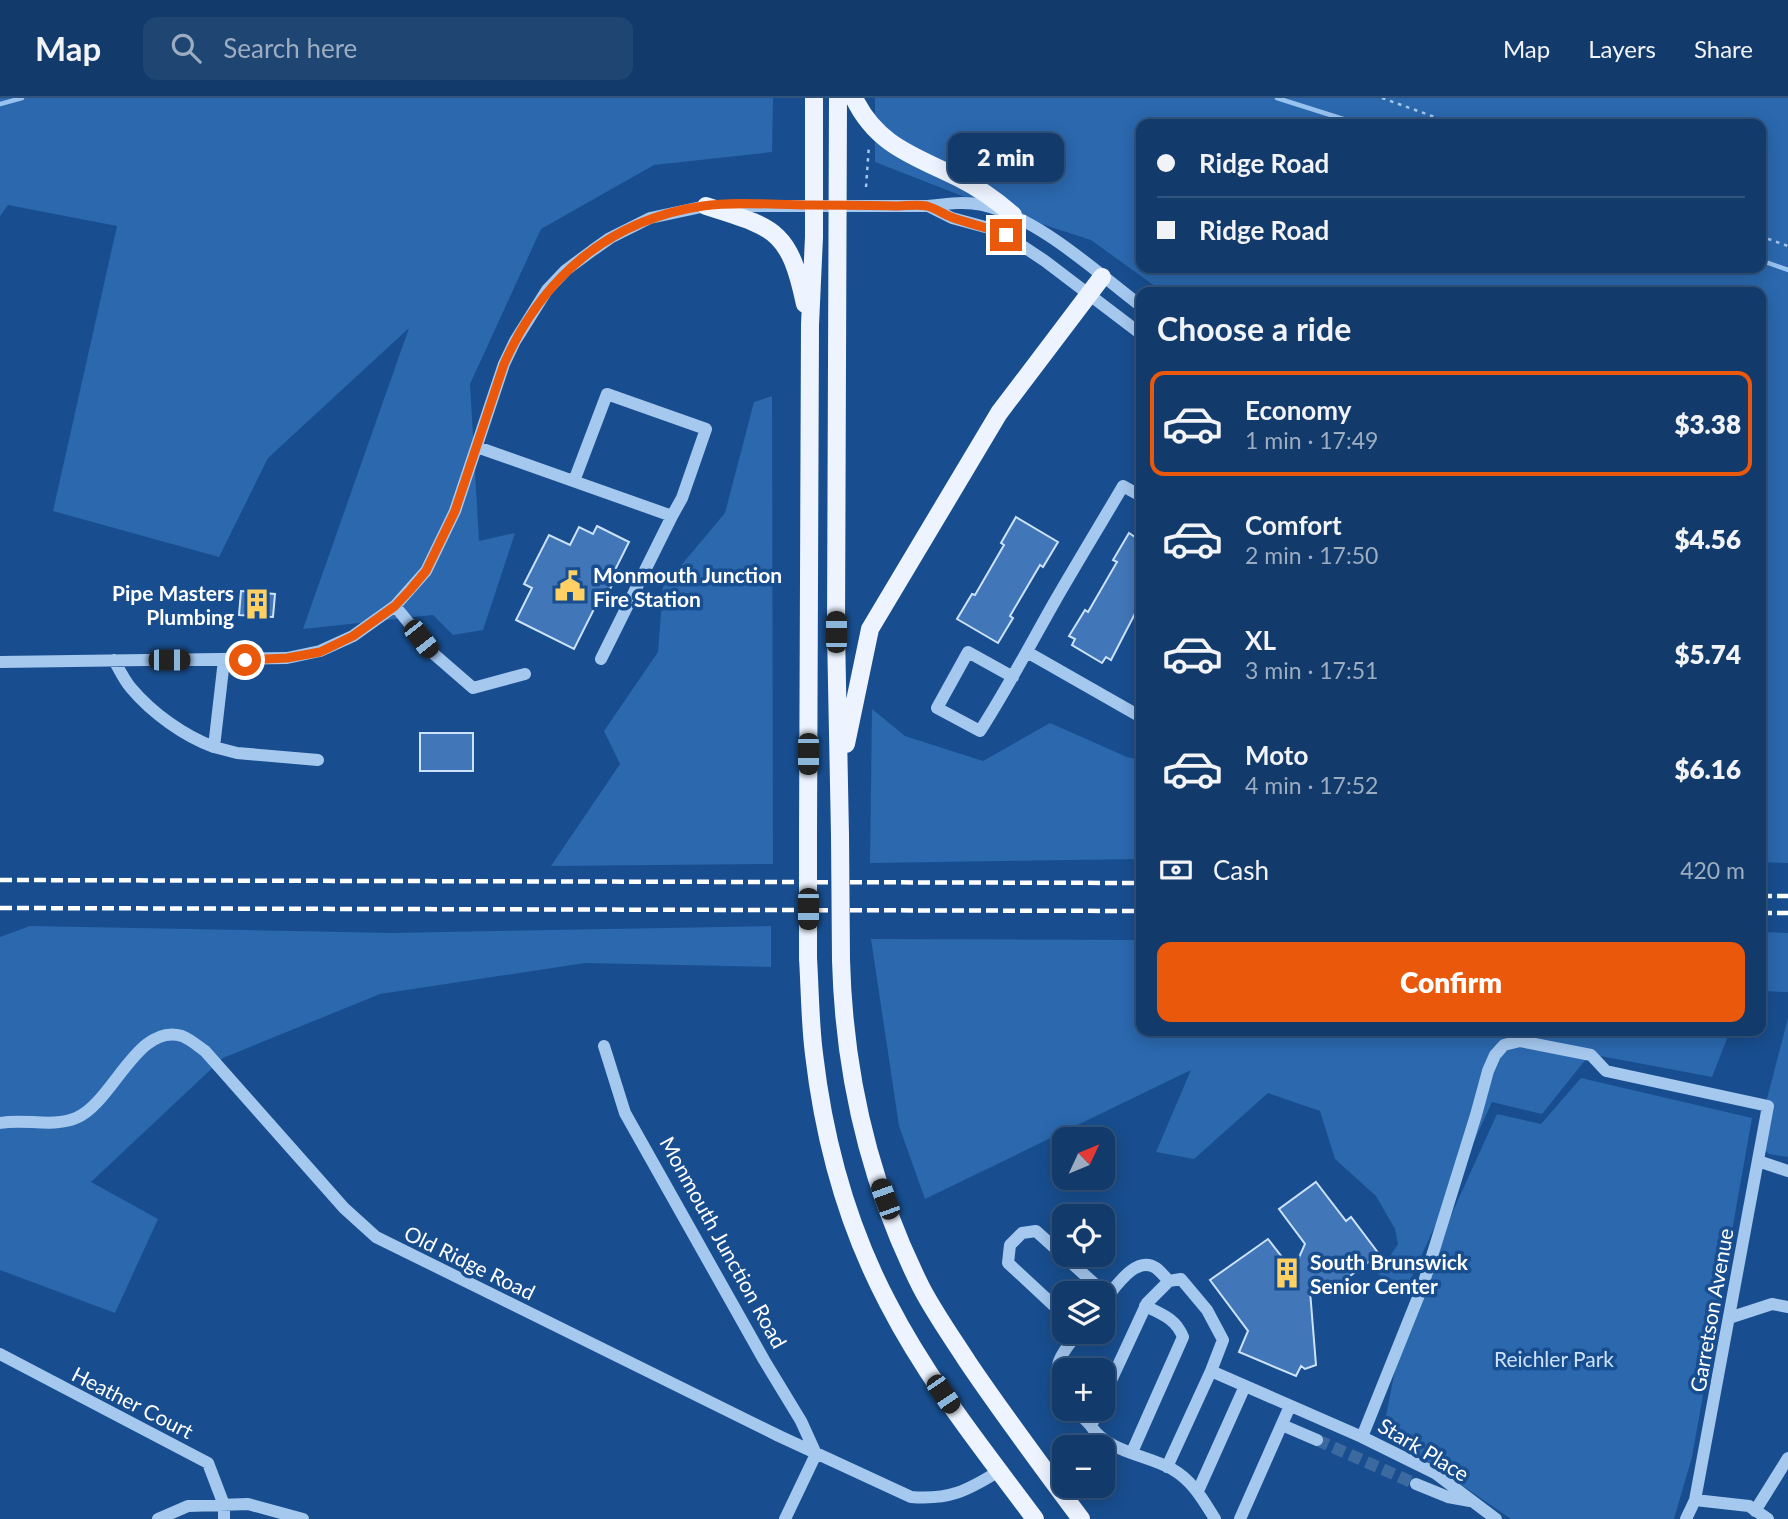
<!DOCTYPE html>
<html lang="en">
<head>
<meta charset="utf-8">
<style>
	body { margin:0; font-family:Lato,sans-serif; background:#1f4573; color:#f1f3f6; height:100vh; display:flex; flex-direction:column; font-size:26px; white-space:nowrap }
	* { box-sizing:border-box; margin:0 }
	p { font-size:23px; color:#9cadc1 }
	.icon { flex:none; width:38px; height:38px; fill:none; stroke:currentColor; stroke-width:2; stroke-linecap:round; stroke-linejoin:round }
	.map { position:relative; flex:1; overflow:hidden }
	.sheet { position:absolute; left:1136px; top:189px; width:630px; height:749px; display:flex; flex-direction:column; background:#123a6b; border-radius:14px; box-shadow:0 4px 18px #0003,0 0 0 2px #31547e }
	.sheet>* { flex:none }
	.top-card { position:absolute; left:1136px; top:21px; width:630px; height:154px; border-radius:14px; box-shadow:0 4px 18px #0003,0 0 0 2px #31547e; display:grid; align-content:center; height:154px; padding:0 21px; background:#123a6b }
	.needle { width:46px; rotate:46deg }
	.fabs { position:absolute; left:1052px; top:1029px; display:grid; gap:14px }
	.fabs a { display:grid; place-items:center; width:63px; height:63px; border-radius:14px; background:#123a6b; box-shadow:0 4px 18px #0003,0 0 0 2px #31547e; font-size:35px }
	.end { position:absolute; width:32px; height:32px; margin:-16px; border:9px solid #ea580c; background:#fff; box-shadow:0 0 0 4px #fff }
	.from { border-radius:50% }
	.bubble { position:absolute; height:49px; border-radius:14px; background:#123a6b; box-shadow:0 4px 18px #0003,0 0 0 2px #31547e; font-size:23px; font-weight:800; line-height:49px; text-align:center }
	.car { position:absolute; width:21px; height:42px; margin:-21px -10px; border-radius:9px; box-shadow:0 0 5px 2px #0007; background:linear-gradient(#222 24%,#8ab4d8 0 40%,#222 0 76%,#8ab4d8 0 86%,#222 0) }
	.top-card b { display:flex; align-items:center; gap:24px; height:66px; font-size:26px }
	.top-card b+b { border-top:2px solid #31547e }
	.top-card i { width:18px; height:18px; background:#f1f3f6 }
	ul { padding:0; list-style:none }
	li { display:flex; align-items:center; gap:21px; height:105px; margin:0 14px 10px; padding:0 7px; border:4px solid transparent; border-radius:14px }
	li div { flex:1 }
	li b { display:block; font-size:26px }
	li em { font-style:normal; font-weight:800 }
	li.on { border-color:#ea580c }
	li>.icon { width:63px; height:63px; stroke-width:1.5 }
	h2 { padding:0 21px; font-size:32px; line-height:84px }
	.pay { display:flex; align-items:center; gap:18px; height:77px; padding:0 21px; font-size:26px }
	.pay p { margin-inline-start:auto }
	.primary-button { display:flex; gap:14px; margin-top:auto; padding:14px 21px }
	.primary-button a { flex:1; height:80px; border-radius:14px; background:#ea580c; color:#fff; font-size:28px; font-weight:800; line-height:80px; text-align:center }
	header { display:flex; align-items:center; gap:42px; box-sizing:border-box; height:98px; padding:0 35px; background:#123a6b; border-bottom:2px solid #31547e }
	header strong { font-size:33px }
	nav { display:flex; gap:38px; margin-inline-start:auto; font-size:24px }
	.search { width:490px; height:63px; background:#1f4573; display:flex; align-items:center; gap:18px; box-sizing:border-box; padding:0 24px; border-radius:14px; color:#9cadc1; font-size:26px }
	.map>svg:first-child { display:block }
	.green { fill:#2b68ae; fill-rule:evenodd }
	.lines { fill:none; stroke-linecap:round; stroke-linejoin:round }
	.stream { stroke:#98c3f1; stroke-width:4.5 }
	.building { fill:#4177b8; stroke:#cce2fb; stroke-width:2 }
	.minor-tunnel { stroke:#3b69a0; stroke-width:12; stroke-dasharray:12 6; stroke-linecap:butt }
	.path { stroke:#a5c8ef; stroke-width:2.5; stroke-dasharray:3.5 5; stroke-linecap:butt }
	.minor { stroke:#a5c8ef; stroke-width:12 }
	.major { stroke:#edf4ff; stroke-width:18 }
	.rail { stroke:#fff; stroke-width:4.5; stroke-dasharray:12 5; stroke-linecap:butt }
	.major-bridge { stroke:#edf4ff; stroke-width:18 }
	.route { stroke:#ea580c; stroke-width:9 }
	.labels { text-anchor:middle; dominant-baseline:central; stroke-width:7; stroke-linejoin:round; paint-order:stroke }
	.poi-label { font-size:21px; font-weight:bold; fill:#fff; stroke:#184e8f; text-anchor:start }
	.street-label { font-size:21px; fill:#fff; stroke:#184e8f }
	.park-label { font-size:21px; fill:#cce2fb; stroke:#184e8f }
</style>
</head>
<body>
<header>
<strong>Map</strong>
<div class="search"><svg class="icon" aria-label="search" viewBox="0 0 24 24"><circle cx="10" cy="10" r="6"/><path d="M15 15l6 6"/></svg>Search here</div>
<nav><a>Map</a><a>Layers</a><a>Share</a></nav>
</header>
<div class="map">
<svg width="1788" height="1421" viewBox="0 0 1788 1421">
	<rect width="100%" height="100%" fill="#184e8f"/>
	<path class="green" d="M0,0H773L772,54L654,67L541,131L470,286L479,443L515,435L483,532L453,537L433,517L303,531L409,230L268,360L219,459L53,413L117,128L8,107L0,118Z
		M875,0H1788V765L1760,764V194H1163L1091,142L1001,113L875,64ZM1141,26H1760V170H1141Z
		M772,298L773,766L551,768L620,666L604,633L658,554L663,489L725,415L754,304Z
		M872,611L905,638L983,663L1050,625L1127,659L1141,662V761L870,765Z
		M30,828L392,835L771,828V869L585,865L380,896L223,960L91,1084L158,1121L115,1215L0,1172V839Z
		M1761,834L1788,835V894L1761,893Z
		M871,841L1141,842V933H1730L1712,979L1590,956L1542,1016L1492,1004L1407,1189L1378,1176L1398,1146L1395,1131L1376,1098L1335,1061L1320,1013L1268,995L1194,1061L1156,1054L1191,972L925,1101L899,1028Z
		M1788,920V1059L1769,1056L1756,1043Z
		M1581,980L1752,1020L1692,1359L1674,1421H1511L1383,1333L1406,1217L1497,1016L1541,1026Z"/>
	<g class="lines">
		<path class="stream" d="M1277,0L1359,26
			M0,6L22,0
			M1760,162L1788,172"/>
	</g>
	<path class="building" d="M1016,419L1058,444L1043,469L1040,467L1010,518L1013,520L998,545L957,521L972,496L975,497L1004,447L1001,445Z
		M597,428L629,444L613,476L617,477L608,495L603,493L574,551L516,522L532,490L524,486L549,437L570,447L579,429L593,436Z
		M1129,435L1141,443V504L1111,562L1106,559L1102,565L1072,547L1075,541L1069,538L1085,512L1088,514L1117,464L1113,462Z
		M241,493L275,496L273,519L239,517Z
		M420,635H473V673H420Z
		M1316,1084L1346,1123L1351,1119L1379,1156L1333,1191L1310,1193L1316,1267L1305,1271L1301,1268L1296,1278L1239,1254L1248,1233L1210,1182L1268,1141L1293,1173L1305,1146L1279,1111Z"/>
	<g class="lines">
		<path class="minor-tunnel" d="M1317,1342L1416,1386"/>
		<path class="path" d="M1382,0L1454,26
			M866,89L869,47
			M1760,138L1788,148"/>
		<path class="minor" d="M928,108L952,120L989,130L1006,137L1045,163L1141,236
			M477,349L672,418L682,400L706,331L607,296L574,383
			M395,508L435,557L473,590L525,576
			M1027,554L1141,619
			M601,561L672,418
			M114,562C119,571 124,582 131,590C152,615 184,638 214,649
			M224,562L214,649L237,655L318,662
			M0,564L287,560L320,553L353,538L395,508L426,473L455,413L504,266L515,243L547,192L566,172L593,152L610,140L650,120L706,108H928C945,106 964,103 982,107C1039,120 1095,173 1141,208
			M1013,579L968,554L937,610L980,633C1007,591 1030,547 1055,503C1077,465 1100,427 1123,388L1141,398
			M604,948L625,1015L764,1262L801,1323L816,1356L785,1421
			M0,1025C24,1020 52,1030 76,1020C113,1005 137,924 182,938C190,941 198,948 205,953L344,1110L376,1139L779,1338L911,1399C949,1402 967,1393 999,1373
			M1758,1063L1788,1073
			M1102,1205C1114,1192 1135,1156 1156,1170C1161,1174 1165,1179 1169,1183
			M1064,1217L1008,1165L1010,1147L1022,1135L1036,1133L1108,1198
			M1729,1220L1772,1206L1788,1209
			M0,1256L208,1365L224,1407V1421
			M1064,1299C1048,1272 1061,1255 1079,1234
			M1102,1302L1147,1205L1169,1183L1181,1181L1207,1212L1223,1242L1211,1273L1362,1339
			M1075,1311L1091,1328
			M1099,1311L1091,1328C1107,1354 1147,1357 1172,1371C1193,1383 1203,1402 1215,1421
			M1282,1327L1317,1342
			M1132,1354L1183,1239C1176,1221 1162,1216 1145,1208
			M1167,1369L1211,1273
			M1416,1386L1448,1399L1470,1403
			M1198,1393L1245,1288
			M1695,1402L1749,1408L1768,1421
			M1755,1413L1788,1360
			M158,1421L188,1408L248,1406L303,1421
			M1240,1421L1290,1308
			M1496,1421L1435,1375L1362,1339L1423,1187L1476,1017L1488,973L1495,957L1504,947L1520,943L1591,957L1606,973L1768,1008L1695,1402L1686,1421"/>
		<path class="major" d="M838,0L836,534L840,737
			M854,0C877,48 915,58 959,80C979,90 996,102 1013,117
			M706,108C775,130 789,131 805,206
			M846,646L870,531L999,315L1102,179
			M808,737L810,227L814,139V0
			M808,860C810,892 810,925 814,956C824,1042 848,1129 888,1205C928,1283 983,1351 1035,1421
			M841,862C844,976 870,1087 921,1189C935,1216 953,1241 969,1266C1005,1319 1043,1370 1081,1421"/>
		<path class="rail" d="M0,782L1141,785
			M1760,798H1788
			M0,810L1141,813
			M1760,815H1788"/>
		<path class="major-bridge" d="M808,737V860
			M840,737L841,862"/>
	</g>
	<g class="lines">
		<path class="route" d="M245,562L287,560L320,554L353,538L395,508L410,492L426,473L455,413L504,266C542,180 608,122 703,108C736,103 776,107 809,107C838,107 866,107 895,108C905,108 917,106 927,108C935,110 943,116 951,119C969,126 988,129 1006,137"/>
	</g>
	<defs>
		<g id="civic-bare" transform="scale(2.415)"><path d="M-.6-6.5H3V-4.5H.6V-3L4-1V1h2V6H-6V1h2V-1L-.6-3ZM-1.2 2.5V6h2.4V2.5Z" fill="#ffd063" stroke="#184e8f" stroke-width="2.5" paint-order="stroke"/></g>
		<g id="building-bare" transform="scale(2.415)"><path d="M-4-6H4V6H1V3H-1V6H-4ZM-2.5-4.3h1.7v1.8h-1.7ZM.8-4.3h1.7v1.8H.8ZM-2.5-1h1.7V.8h-1.7ZM.8-1h1.7V.8H.8Z" fill="#ffd063" stroke="#184e8f" stroke-width="2.5" paint-order="stroke"/></g>
	</defs>
	<g fill-rule="evenodd">
		<use href="#civic-bare" x="570" y="488"/>
		<use href="#building-bare" x="257" y="506"/>
		<use href="#building-bare" x="1287" y="1175"/>
	</g>
	<g class="labels">
		<g class="poi-label">
			<text x="593" y="476">Monmouth Junction<tspan x="593" dy="24">Fire Station</tspan></text>
			<text x="234" y="494" text-anchor="end">Pipe Masters<tspan x="234" dy="24">Plumbing</tspan></text>
			<text x="1310" y="1163">South Brunswick<tspan x="1310" dy="24">Senior Center</tspan></text>
		</g>
		<g class="street-label">
			<text transform="translate(724 1144) rotate(61)">Monmouth Junction Road</text>
			<text transform="translate(470 1164) rotate(26)">Old Ridge Road</text>
			<text transform="translate(1711 1212) rotate(-80)">Garretson Avenue</text>
			<text transform="translate(133 1304) rotate(27)">Heather Court</text>
			<text transform="translate(1424 1351) rotate(31)">Stark Place</text>
		</g>
		<g class="park-label">
			<text x="1554" y="1260">Reichler Park</text>
		</g>
	</g>
</svg>
<div class="fabs">
<a><svg class="needle" viewBox="-14 -14 28 28"><path d="M0-13l5 13h-10z" fill="#e53935"/><path d="M0 13l5-13h-10z" fill="#9cadc1"/></svg></a>
<a><svg class="icon" aria-label="locate" viewBox="0 0 24 24"><circle cx="12" cy="12" r="6"/><path d="M12 2v4M12 18v4M2 12h4M18 12h4"/></svg></a>
<a><svg class="icon" aria-label="layers" viewBox="0 0 24 24"><path d="M12 4l9 5-9 5-9-5zM3 14l9 5 9-5"/></svg></a>
<a>+</a>
<a>−</a>
</div>
<i class="end from" style="left:245px;top:562px"></i>
<i class="end" style="left:1006px;top:137px"></i>
<div class="bubble" style="left:948px;top:35px;width:116px">2 min</div>
<i class="car" style="left:836px;top:534px;rotate:0deg"></i>
<i class="car" style="left:421px;top:541px;rotate:142deg"></i>
<i class="car" style="left:169px;top:562px;rotate:90deg"></i>
<i class="car" style="left:808px;top:656px;rotate:180deg"></i>
<i class="car" style="left:808px;top:811px;rotate:180deg"></i>
<i class="car" style="left:885px;top:1101px;rotate:340deg"></i>
<i class="car" style="left:943px;top:1296px;rotate:146deg"></i>
<div class="top-card">
<b><i class="from"></i>Ridge Road</b>
<b><i></i>Ridge Road</b>
</div>
<section class="sheet">
<h2>Choose a ride</h2>
<ul>
<li class="on"><svg class="icon" aria-label="car" viewBox="0 0 24 24"><path d="M5 17H2v-5l4-1 3-4h7l3 4 3 1v5h-3M9 17h6M6 11h13"/><circle cx="7" cy="17" r="2"/><circle cx="17" cy="17" r="2"/></svg><div><b>Economy</b><p>1 min · 17:49</p></div><em>$3.38</em></li>
<li><svg class="icon" aria-label="car" viewBox="0 0 24 24"><path d="M5 17H2v-5l4-1 3-4h7l3 4 3 1v5h-3M9 17h6M6 11h13"/><circle cx="7" cy="17" r="2"/><circle cx="17" cy="17" r="2"/></svg><div><b>Comfort</b><p>2 min · 17:50</p></div><em>$4.56</em></li>
<li><svg class="icon" aria-label="car" viewBox="0 0 24 24"><path d="M5 17H2v-5l4-1 3-4h7l3 4 3 1v5h-3M9 17h6M6 11h13"/><circle cx="7" cy="17" r="2"/><circle cx="17" cy="17" r="2"/></svg><div><b>XL</b><p>3 min · 17:51</p></div><em>$5.74</em></li>
<li><svg class="icon" aria-label="car" viewBox="0 0 24 24"><path d="M5 17H2v-5l4-1 3-4h7l3 4 3 1v5h-3M9 17h6M6 11h13"/><circle cx="7" cy="17" r="2"/><circle cx="17" cy="17" r="2"/></svg><div><b>Moto</b><p>4 min · 17:52</p></div><em>$6.16</em></li>
</ul>
<div class="pay"><svg class="icon" aria-label="cash" viewBox="0 0 24 24"><path d="M3 7h18v10H3z"/><circle cx="12" cy="12" r="2"/></svg>Cash<p>420 m</p></div>
<div class="primary-button"><a>Confirm</a></div>
</section>
</div>
</body>
</html>
